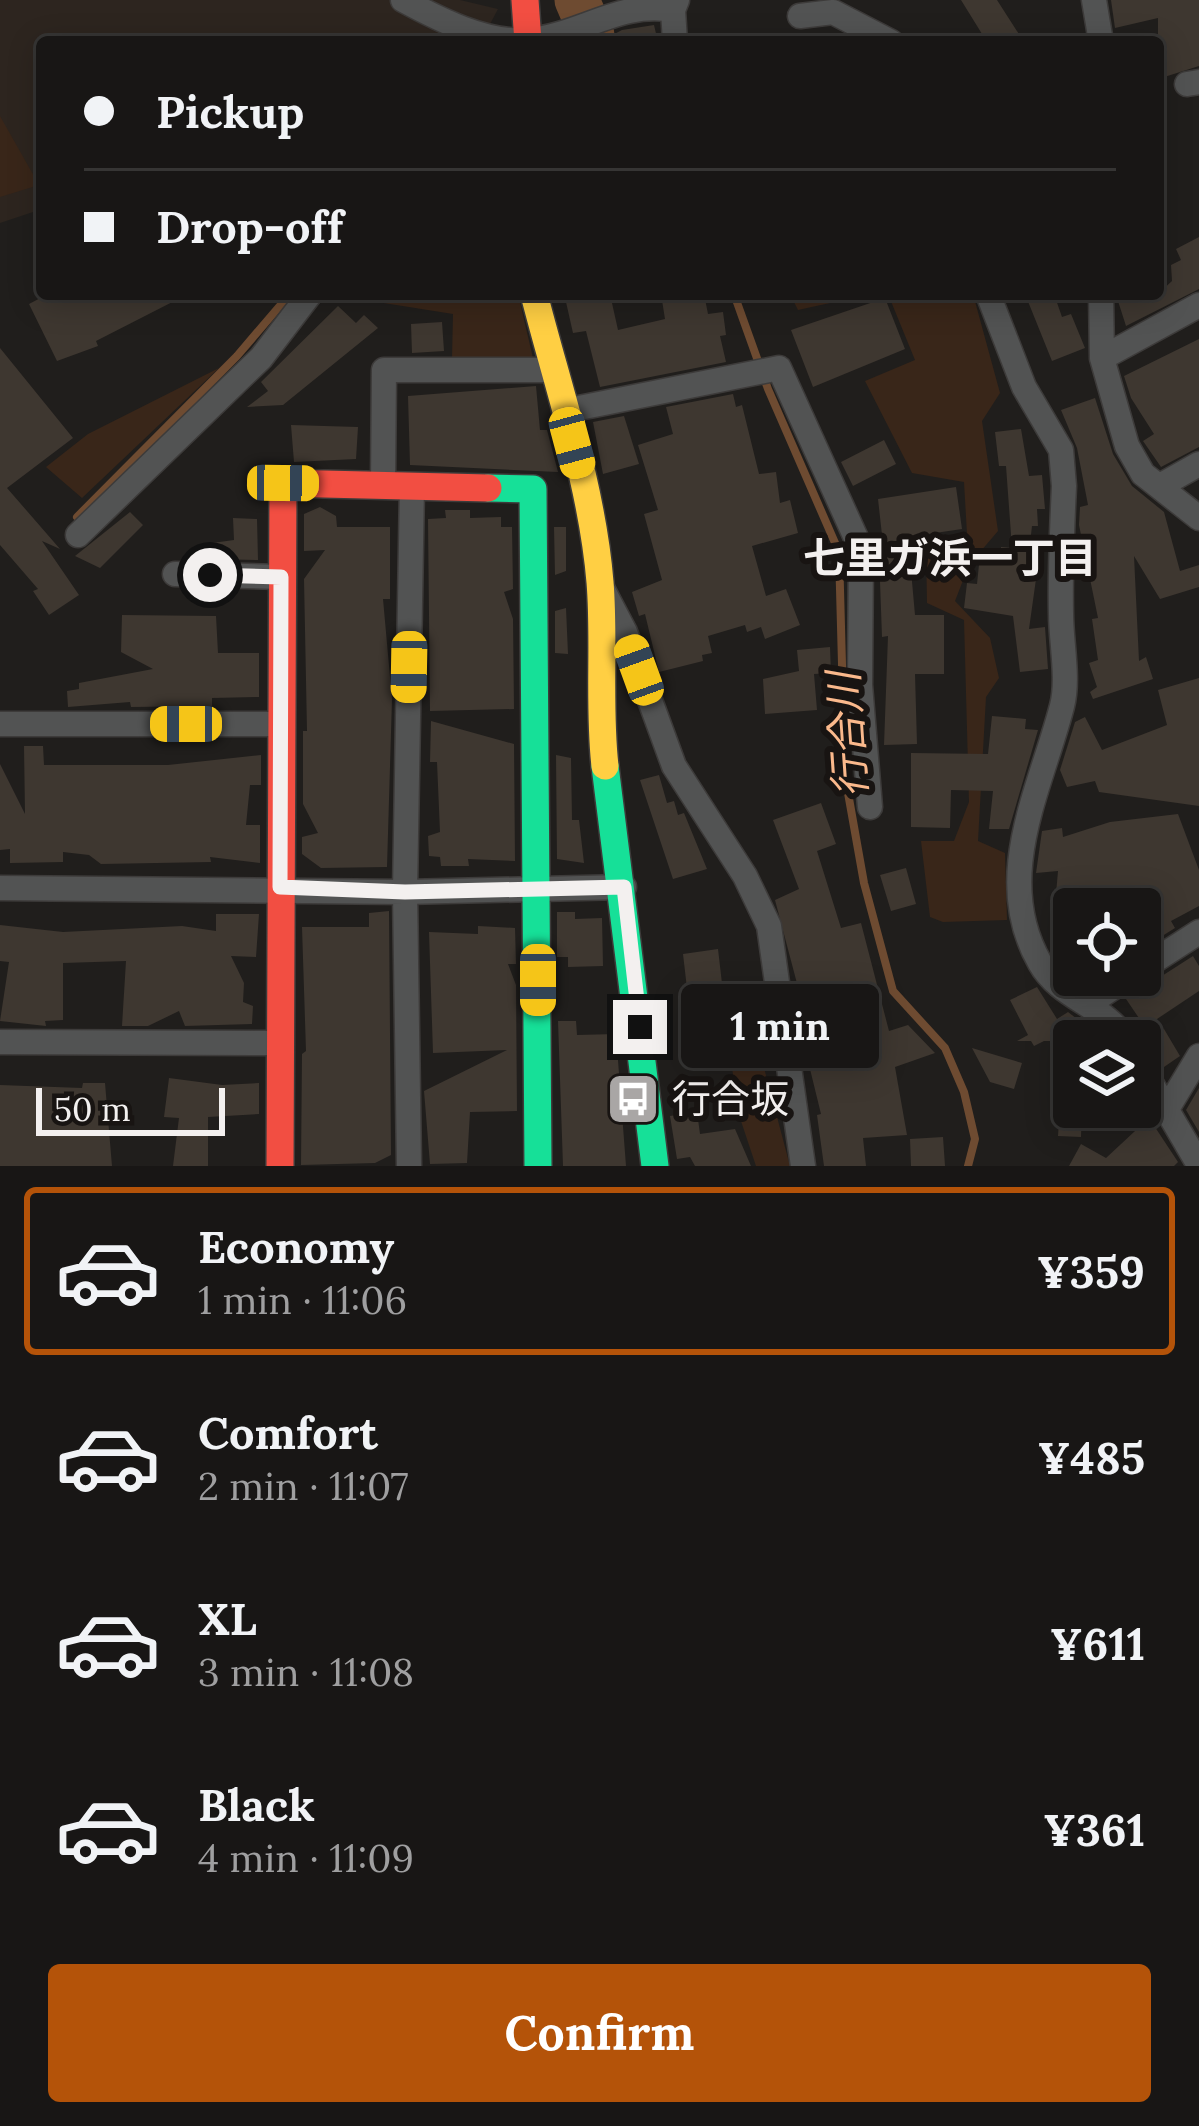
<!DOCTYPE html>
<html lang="en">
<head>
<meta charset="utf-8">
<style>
	body { margin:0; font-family:Lora,"Noto Sans JP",serif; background:#211f1e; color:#f1f3f6; height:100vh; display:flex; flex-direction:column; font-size:45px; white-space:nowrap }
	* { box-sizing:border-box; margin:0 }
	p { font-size:39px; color:#9f9fa0 }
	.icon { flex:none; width:66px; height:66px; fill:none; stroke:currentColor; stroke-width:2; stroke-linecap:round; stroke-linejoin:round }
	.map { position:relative; height:1166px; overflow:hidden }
	.sheet { display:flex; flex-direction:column; background:#181615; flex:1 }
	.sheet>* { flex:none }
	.top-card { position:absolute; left:36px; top:36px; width:1128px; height:264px; border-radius:12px; box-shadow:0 6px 30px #0003,0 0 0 3px #363534; display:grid; align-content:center; height:264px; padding:0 48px; background:#181615 }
	.controls { position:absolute; left:1053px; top:888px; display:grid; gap:24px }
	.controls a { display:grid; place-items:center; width:108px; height:108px; border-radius:12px; background:#181615; box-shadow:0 6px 30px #0003,0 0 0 3px #363534; font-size:60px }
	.scale { position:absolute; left:36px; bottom:30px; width:189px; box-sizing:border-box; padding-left:12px; border:6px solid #f3f0ef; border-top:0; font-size:33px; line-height:42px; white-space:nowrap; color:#f3f0ef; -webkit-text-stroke:9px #181412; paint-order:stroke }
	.end { position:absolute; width:54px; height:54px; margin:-27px; border:15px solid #f3f0ef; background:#111; box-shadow:0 0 0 6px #111 }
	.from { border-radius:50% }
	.bubble { position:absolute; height:84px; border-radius:12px; background:#181615; box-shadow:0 6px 30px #0003,0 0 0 3px #363534; font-size:39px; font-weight:800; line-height:84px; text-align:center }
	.car { position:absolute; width:36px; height:72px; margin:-36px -18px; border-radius:15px; box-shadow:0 0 9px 3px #0007; background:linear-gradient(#f5c518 24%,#345 0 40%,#f5c518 0 76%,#345 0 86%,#f5c518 0) }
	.top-card b { display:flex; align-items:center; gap:42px; height:114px; font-size:45px }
	.top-card b+b { border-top:3px solid #363534 }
	.top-card i { width:30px; height:30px; background:#f1f3f6 }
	ul { padding:21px 0 0; list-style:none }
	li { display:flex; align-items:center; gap:36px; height:168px; margin:0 24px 18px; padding:0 24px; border:6px solid transparent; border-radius:12px }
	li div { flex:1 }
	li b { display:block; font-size:45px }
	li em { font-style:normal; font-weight:800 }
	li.active { border-color:#b45309 }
	li>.icon { width:108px; height:108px; stroke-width:1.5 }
	.primary-button { display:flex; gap:24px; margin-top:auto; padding:24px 48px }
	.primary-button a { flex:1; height:138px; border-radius:12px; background:#b45309; color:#fff; font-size:48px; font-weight:800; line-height:138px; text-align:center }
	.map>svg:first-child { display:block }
	.built { fill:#2d251f }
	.green { fill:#392619 }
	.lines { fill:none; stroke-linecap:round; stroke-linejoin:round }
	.stream { stroke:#6e4b31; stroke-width:8 }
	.river { stroke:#6e4b31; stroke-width:45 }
	.building { fill:#3e3730 }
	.street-casing { stroke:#3d3b3a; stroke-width:27 }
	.fast-casing { stroke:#3d3b3a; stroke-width:30 }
	.slow-casing { stroke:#3d3b3a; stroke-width:30 }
	.jam-casing { stroke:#3d3b3a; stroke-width:30 }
	.street { stroke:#525353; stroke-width:24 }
	.fast { stroke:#16e098; stroke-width:27 }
	.slow { stroke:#ffcf43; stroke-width:27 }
	.jam { stroke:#f24e42; stroke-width:27 }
	.route { stroke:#f3f0ef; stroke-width:15 }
	.labels { text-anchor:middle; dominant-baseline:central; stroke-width:12; stroke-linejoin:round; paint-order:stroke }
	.poi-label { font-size:39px; fill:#f3f0ef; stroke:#181412; text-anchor:start }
	.neighbourhood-label { font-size:42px; font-weight:bold; fill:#f3f0ef; stroke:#181412 }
	.water-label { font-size:42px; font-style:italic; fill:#fbb98c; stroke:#181412 }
</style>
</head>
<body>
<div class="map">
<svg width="1199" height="1166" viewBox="0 0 1199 1166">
	<rect width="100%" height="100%" fill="#201e1c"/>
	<path class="built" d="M0,0H460L498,9L488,28L471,42H42V209L0,223Z"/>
	<path class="green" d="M0,116L39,185L0,197Z
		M327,294H518L533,358H452L453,314Z
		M790,294H871L798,310Z
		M888,294H973L1000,393L982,421L998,531L969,565L955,601L990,638L999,678L986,697L978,841L1005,853L1007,920L943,922L930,917L921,841H954L969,802L964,620L927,603L926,545L967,534L964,482L912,473L865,381L915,360Z
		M219,368L82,498L46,467L88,434Z
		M759,1049L790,1166H756L739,1115L731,1061Z"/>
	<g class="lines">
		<path class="stream" d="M734,294L768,389L839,552L845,776L864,883L893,991L945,1048L964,1092L975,1139L968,1166
			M77,517L237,356L290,294"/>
		<path class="river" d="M577,0L592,35"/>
	</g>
	<path class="building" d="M961,0H997L1024,42H987Z
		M1111,0H1199V66L1158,79V18L1115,28Z
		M654,25L658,42H599L622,30Z
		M1199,237V289L1126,326L1118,301L1129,294H1158L1172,281L1171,265L1181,260L1176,249Z
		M48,294H188L96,341L98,346L57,361L29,304Z
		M610,294L618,330L665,319L661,294H704L708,314L723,312L726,335L720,336L726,362L600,387L586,331L573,333L566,302Z
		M1025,294H1054L1062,317L1071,314L1085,348L1052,361Z
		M885,298L905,349L813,387L791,330Z
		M338,306L356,323L364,315L378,328L283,405L247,407L268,391L261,382Z
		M442,322L444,351L412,353L411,324Z
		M1199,339V447L1161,467L1143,441L1154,434L1131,398L1124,376Z
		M0,348L73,438L7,488L60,549L42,541L79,595L49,615L33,591L38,589L0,545Z
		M536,386L540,430H547L558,472L410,465L408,396Z
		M733,394L736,407L742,405L759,474L776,472L780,503L790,500L798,533L752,546L766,596L786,589L800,625L765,639L761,627L747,632L745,625L708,636L712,653L702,655L703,661L659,672L645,614L639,616L632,592L662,580L644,514L658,510L638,445L673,434L666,407Z
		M1095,398L1113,454L1132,486L1164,512L1180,571L1199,565V587L1160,599L1134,556L1139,661L1146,657L1153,679L1093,699L1090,692L1097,687L1089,663L1098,660L1092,619L1098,618L1079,525L1080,507L1088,505L1077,448L1061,410Z
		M624,416L639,464L603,474L593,422Z
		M291,425L358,427L356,459L294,462Z
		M1021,429L1029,476L1042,475L1045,509H1037L1038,526H1032L1026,578L1036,579L1029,629L1045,627L1048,669L1020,672L1013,616L964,608L967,583L977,584L980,555L1000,558L1001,547L1012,548L1006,466H999L995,432Z
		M884,440L896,464L853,486L841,462Z
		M956,487L962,529L908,537L915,615H944V674H915L917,744L884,745L888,636L882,637L879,554L884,553L878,499Z
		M320,507L336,516L337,527H390V599H383L392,699L387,867L321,868L302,854V837L318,833L303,804V731H307L304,579L325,550L304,551V514Z
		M445,510H470V518L501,517V527H512L513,589L504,592L513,619L514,709L430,711L428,519L446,518Z
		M130,512L143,525L100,568L75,556Z
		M233,518L257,519L258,560L214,559L212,543L234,540Z
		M554,527H566V571L555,575Z
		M566,608L568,654L555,653V611Z
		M122,615L216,616L218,653H259V697L212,698V706L131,707L130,702L68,707L67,691L79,689V683L153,669L121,652Z
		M830,647L831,673L814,674L817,710L765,714L763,679L799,671L797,650Z
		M1199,678V806L1099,792L1095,781L1067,787L1060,770L1075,722L1085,717L1102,750L1167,725L1158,690Z
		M992,716L1026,719L1025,729L1038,730L1009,829H989L993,791L951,790L950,828L911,827V753L988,754Z
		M431,721L514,744L515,861L468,859L469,866H441L440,857L429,856L428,836L440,832L437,762H430Z
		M24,746H43L44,765H168L261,755V785H250L246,825H260V863L210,857L211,862L101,864L89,855L63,852V862L10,863V849L0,850V764L25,814Z
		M556,755L571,758L572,820H579L584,863L557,859Z
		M659,775L667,803L674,801L678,815L684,813L707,869L673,879L640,780Z
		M821,803L836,844L817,851L841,928L861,923L889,1031L908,1025L935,1053L895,1067L907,1135L863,1138L866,1166H824L817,1115L821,1114L799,1024L798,1010H804L775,900L799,889L773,820Z
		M1178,814L1199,870V906L1171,921L1175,928L1151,943L1140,926V909H1074V942L1052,940L1058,871L1036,873L1042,831L1062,828L1063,837L1110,822Z
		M906,868L916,904L891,911L880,875Z
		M389,911L391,1155L375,1163L301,1165L302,1054L306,1051L302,927H369V913Z
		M557,912H575V919L602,918L603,966L568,967V957H557Z
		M216,914H259L256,957L231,956L244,983L243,1002L253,1006L252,1024L185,1026L179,1011L148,1026H122L126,961L63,963V1020L45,1021L46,1026L0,1021L9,962L0,961V925L63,932L182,926L216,931Z
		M478,926L515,928L516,964H508L516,985L517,1111L470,1112L467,1163L430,1164L424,1091L507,1050L433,1053L429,932L478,934Z
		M718,949L723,992L688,997L683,954Z
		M1193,956L1199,966V991L1145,1027L1126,999Z
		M1037,987L1057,1019L1068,1012L1106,1041H1044L1034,1046L1031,1041H1017L1028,1035L1010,1000Z
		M558,1021H576L577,1035L616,1034L626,1166H563Z
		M1164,1029L1180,1056L1164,1067L1147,1039Z
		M972,1048L1022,1063L1014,1089L990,1082Z
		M169,1078L222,1085L259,1083V1114L208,1117V1166H173L179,1118L164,1117Z
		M83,1083H105L112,1166H0V1085L82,1088Z
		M1199,1088V1132L1186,1110Z
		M1060,1107H1082L1081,1137L1058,1136Z
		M697,1112L700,1134L735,1129L751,1166H695L690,1157L677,1159L670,1116Z
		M1149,1118L1178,1162L1174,1166H1069L1081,1144L1106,1158Z
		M943,1137L945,1166H911L910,1139Z"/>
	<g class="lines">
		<g class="street-casing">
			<path id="street" d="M403,0C438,19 487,44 528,40C580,36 620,0 673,10L677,0
				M1094,0L1101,42
				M673,10L675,42
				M800,16L833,12L891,42
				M1187,84L1199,82
				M988,294L1024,387L1061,450L1064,486C1062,528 1060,571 1061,614C1061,642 1069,679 1062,706C1041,788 991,878 1040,963C1060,999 1105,1005 1127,1041
				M1101,294L1102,358
				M1199,305L1102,358L1127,446L1143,474L1199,518
				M564,411L779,368L861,549L860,685L870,807
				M383,484L384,370H552
				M1160,486L1199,464
				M78,535L261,358L310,294
				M175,574L281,577
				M603,590L625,632L674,766L745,876L769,926L803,1166
				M0,724H279
				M0,888L405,892L624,887
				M1140,970L1199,932
				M1090,1003L1132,975
				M0,1042L278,1043
				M1140,1064L1199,1165
				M1167,1109L1199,1056
				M409,1166L405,892L412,486"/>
		</g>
		<g class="fast-casing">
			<path id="fast" d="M488,488L533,489L538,1166
				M605,766L655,1166"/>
		</g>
		<g class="slow-casing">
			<path id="slow" d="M534,294C558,388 592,485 600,582C605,643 598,705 605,766"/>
		</g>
		<g class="jam-casing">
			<path id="jam" d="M525,0L528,42
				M280,1166L283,483L488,488"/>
		</g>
		<use href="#street" class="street"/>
		<use href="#fast" class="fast"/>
		<use href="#slow" class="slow"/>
		<use href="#jam" class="jam"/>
	</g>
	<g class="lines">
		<path class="route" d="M210,575L281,577L280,887L405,892L624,887L640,1027"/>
	</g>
	<defs>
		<g id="bus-square" transform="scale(2.7)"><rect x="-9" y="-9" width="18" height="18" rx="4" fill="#a9a6a5" stroke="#181412"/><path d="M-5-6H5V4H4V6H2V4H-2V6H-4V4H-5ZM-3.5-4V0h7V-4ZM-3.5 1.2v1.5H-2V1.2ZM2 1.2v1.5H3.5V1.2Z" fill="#fff"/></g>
	</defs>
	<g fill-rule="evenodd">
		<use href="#bus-square" x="633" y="1099"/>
	</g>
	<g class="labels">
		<g class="poi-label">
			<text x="672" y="1099">行合坂</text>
		</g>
		<g class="neighbourhood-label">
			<text x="950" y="558">七里ガ浜一丁目</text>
		</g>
		<g class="water-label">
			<text transform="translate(847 735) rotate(-94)">行合川</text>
		</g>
	</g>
</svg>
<div class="controls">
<a><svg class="icon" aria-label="locate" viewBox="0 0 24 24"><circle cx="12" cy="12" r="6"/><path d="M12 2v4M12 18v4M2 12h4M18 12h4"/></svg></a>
<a><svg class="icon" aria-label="layers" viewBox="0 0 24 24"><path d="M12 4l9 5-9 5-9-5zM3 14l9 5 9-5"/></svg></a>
</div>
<div class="scale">50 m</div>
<i class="end from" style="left:210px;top:575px"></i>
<i class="end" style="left:640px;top:1027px"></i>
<div class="bubble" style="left:681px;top:984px;width:198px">1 min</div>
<i class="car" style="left:572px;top:443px;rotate:165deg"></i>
<i class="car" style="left:283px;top:483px;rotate:91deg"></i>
<i class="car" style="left:409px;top:667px;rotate:181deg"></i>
<i class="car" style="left:639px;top:670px;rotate:340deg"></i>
<i class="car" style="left:186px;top:724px;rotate:270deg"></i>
<i class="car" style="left:538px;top:980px;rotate:180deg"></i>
<div class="top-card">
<b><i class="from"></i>Pickup</b>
<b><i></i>Drop-off</b>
</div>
</div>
<section class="sheet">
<ul>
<li class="active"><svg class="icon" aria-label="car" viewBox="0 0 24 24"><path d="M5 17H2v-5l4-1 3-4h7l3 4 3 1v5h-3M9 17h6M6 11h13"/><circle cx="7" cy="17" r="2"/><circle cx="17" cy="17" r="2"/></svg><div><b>Economy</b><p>1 min · 11:06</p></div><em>¥359</em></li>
<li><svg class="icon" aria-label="car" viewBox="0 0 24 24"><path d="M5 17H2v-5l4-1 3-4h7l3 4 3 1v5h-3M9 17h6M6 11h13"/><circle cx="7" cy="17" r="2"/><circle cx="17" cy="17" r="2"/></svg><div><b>Comfort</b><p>2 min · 11:07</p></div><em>¥485</em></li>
<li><svg class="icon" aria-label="car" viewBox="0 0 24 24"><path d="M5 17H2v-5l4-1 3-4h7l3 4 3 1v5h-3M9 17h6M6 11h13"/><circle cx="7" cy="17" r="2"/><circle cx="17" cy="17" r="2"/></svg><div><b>XL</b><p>3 min · 11:08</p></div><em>¥611</em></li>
<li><svg class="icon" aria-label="car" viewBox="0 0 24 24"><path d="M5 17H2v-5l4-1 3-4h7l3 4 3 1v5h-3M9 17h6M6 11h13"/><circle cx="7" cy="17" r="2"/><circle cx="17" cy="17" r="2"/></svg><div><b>Black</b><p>4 min · 11:09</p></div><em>¥361</em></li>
</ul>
<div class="primary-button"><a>Confirm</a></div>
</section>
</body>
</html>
